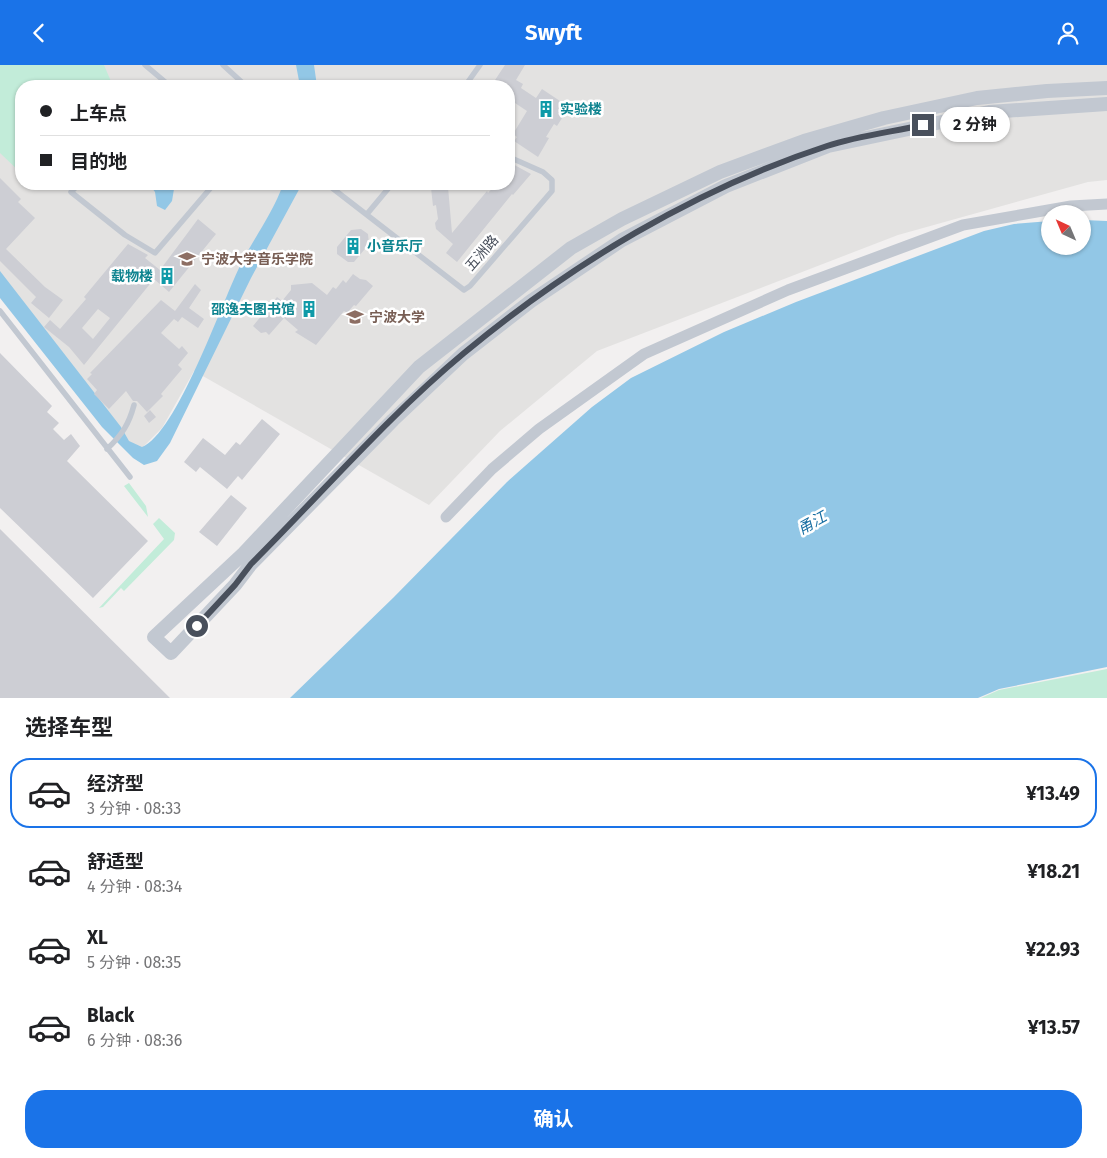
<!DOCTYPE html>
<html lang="zh">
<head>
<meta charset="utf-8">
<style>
	body { margin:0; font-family:"Fira Sans","Noto Sans SC",sans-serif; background:#f6f6f6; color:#202124; height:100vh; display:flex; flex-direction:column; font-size:19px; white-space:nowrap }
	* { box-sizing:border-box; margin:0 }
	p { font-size:16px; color:#757577 }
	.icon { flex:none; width:28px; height:28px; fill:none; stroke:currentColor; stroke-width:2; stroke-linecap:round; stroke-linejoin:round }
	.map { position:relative; height:633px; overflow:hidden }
	.drawer { display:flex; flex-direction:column; background:#fff; flex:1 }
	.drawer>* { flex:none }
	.banner { position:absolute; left:15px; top:15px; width:500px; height:110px; border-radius:20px; box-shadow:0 1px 4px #0004; display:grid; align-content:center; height:110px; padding:0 25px; background:#fff }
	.needle { width:32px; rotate:316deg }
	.controls { position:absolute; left:1041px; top:140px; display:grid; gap:10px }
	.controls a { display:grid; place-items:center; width:50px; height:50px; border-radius:50%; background:#fff; box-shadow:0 1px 4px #0004; font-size:25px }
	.end { position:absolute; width:22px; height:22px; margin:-11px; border:6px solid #49505c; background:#fff; box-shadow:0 0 0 2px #fff }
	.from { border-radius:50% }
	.bubble { position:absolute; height:35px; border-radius:18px; background:#fff; box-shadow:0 1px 4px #0004; font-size:16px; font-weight:700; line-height:35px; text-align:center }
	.banner b { display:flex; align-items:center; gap:18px; height:48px; font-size:19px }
	.banner b+b { border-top:1px solid #e0e0e0 }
	.banner i { width:12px; height:12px; background:#202124 }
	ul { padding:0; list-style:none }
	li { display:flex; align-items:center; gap:15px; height:70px; margin:0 10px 8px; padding:0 15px; border:2px solid transparent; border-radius:20px }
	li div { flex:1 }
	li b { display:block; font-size:19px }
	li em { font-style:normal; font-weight:700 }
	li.selected { border-color:#1a73e8 }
	li>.icon { width:45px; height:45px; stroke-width:1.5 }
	h2 { padding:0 25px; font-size:22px; line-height:60px }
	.primary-button { display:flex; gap:10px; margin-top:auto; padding:10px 25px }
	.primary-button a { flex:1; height:58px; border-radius:20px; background:#1a73e8; color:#fff; font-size:20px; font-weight:700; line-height:58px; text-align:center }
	header { display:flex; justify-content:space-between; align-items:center; height:65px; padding:0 25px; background:#1a73e8; color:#fff; font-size:22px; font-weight:700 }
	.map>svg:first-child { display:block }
	.education { fill:#e3e2e1; fill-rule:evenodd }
	.green { fill:#c2ecd9 }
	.water { fill:#92c7e6 }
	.building { fill:#cdced4; fill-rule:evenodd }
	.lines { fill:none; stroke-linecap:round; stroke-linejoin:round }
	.service { stroke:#c2c8d1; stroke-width:5.5 }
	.minor { stroke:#c2c8d1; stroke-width:11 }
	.tertiary { stroke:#c2c8d1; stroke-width:14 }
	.route { stroke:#49505c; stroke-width:6 }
	.labels { text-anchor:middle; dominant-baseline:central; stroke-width:5; stroke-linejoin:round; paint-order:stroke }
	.culture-label { font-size:14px; font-weight:bold; fill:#0d838f; stroke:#fff; text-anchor:start }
	.street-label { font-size:14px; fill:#49505c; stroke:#fff }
	.education-label { font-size:14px; font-weight:bold; fill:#785e54; stroke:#fff; text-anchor:start }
	.water-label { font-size:15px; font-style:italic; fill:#176ea2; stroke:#fff }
</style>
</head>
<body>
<header><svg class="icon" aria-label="back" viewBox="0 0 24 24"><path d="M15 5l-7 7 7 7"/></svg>Swyft<svg class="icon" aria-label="person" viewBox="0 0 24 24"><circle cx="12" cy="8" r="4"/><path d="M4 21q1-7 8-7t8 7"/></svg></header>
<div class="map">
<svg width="1107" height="633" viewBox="0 0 1107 633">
	<rect width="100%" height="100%" fill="#f2f0f0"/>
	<path class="education" d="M0,0H1107V115L1088,117L898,170L597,286L500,366L429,440L194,306L162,363L139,386L115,368L0,218ZM21,21H509V119H21Z"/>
	<path class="green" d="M0,0H104L113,21H21V108L0,88Z
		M129,418L146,441L148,452L124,421Z
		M159,453L175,468L174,475L124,526L121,523L103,542L99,543L164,474L153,459Z
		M1107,604V633H981L999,625Z"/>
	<path class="water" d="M296,0H314L317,21H300Z
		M149,119H168L174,124L172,136L165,145L157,141L155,127Z
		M283,119H302L251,213L170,378L157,396L144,400L133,393L102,362L0,233V206L121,362L129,376L142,382C176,369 221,240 239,203C252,175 273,149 283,119Z
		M1083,155L1107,156V602L999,624L978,633H290L394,532L507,417L592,342L631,313L724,267L796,237L984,166L1014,159L1050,156V181H1082Z"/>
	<path class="building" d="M505,0H525L516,15L523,19L521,23L536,33L542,24L569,42L557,61L554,59L546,72L549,73L538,92L514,76L517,72L513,69L527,46L509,34V21H491Z
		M509,97L531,109L513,130L512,129L457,197L446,188L453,179L436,164L435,158L438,154L436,140L433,141L431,123L435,119H444L448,122L452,168L487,126L488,128L496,119H509Z
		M0,113L21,134L18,137L35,153L6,184L45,222L63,235L49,253L31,238L36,232L0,196Z
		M198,154L216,169L169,227L154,214L84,300L69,282L44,262L50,255L60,264L86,234L84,232L128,179L148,190L145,193L160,205ZM98,244L110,253L93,274L82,263Z
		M361,164L368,169L369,179L354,197H348L337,189V182L351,165Z
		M353,209L360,214L366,215L373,221L356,241L354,240L347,248L344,246L316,280L295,267L298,265L284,253L269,270L266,267L261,268L253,261L277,232L282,236L291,225V220L312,218L327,230L333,222L336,224L343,215L346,218Z
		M195,219L201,225L189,243L204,254L198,263L182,252L178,257L174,254L161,268L179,284L182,281L188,288L178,300L182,304L161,329L163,331L147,347L137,336H133L126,326L109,344L94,329L97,325L87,314L92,309L90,308L161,235L175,246Z
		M0,288L52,341L47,347L59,358L53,364L64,375L71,369L80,381L67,396L148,476L93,533L0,443Z
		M150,345L156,352L149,358L144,351Z
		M262,354L280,369L242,415L238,411L227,424L200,402L196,407L184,397L203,373L225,390L236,377L240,380Z
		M231,430L247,443L217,481L199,467Z
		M0,464L170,633H0Z"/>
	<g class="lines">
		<path class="service" d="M145,0L170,21
			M223,0L246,21
			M465,21L480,0
			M79,119L71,127L125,170L155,188L214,119
			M327,119L464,225L470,221L552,126V115L543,107L509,92
			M367,149L392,119
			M0,246L130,412
			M107,384C122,370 129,359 134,340"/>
		<path class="minor" d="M446,452L492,404L539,364L644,289L788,225L963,160L1071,141L1107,139"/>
		<path class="tertiary" d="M1107,23L1047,26L977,33L884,53L804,76L720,107L622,154L571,183L419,302L244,488L154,572L171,588L235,520L251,499L393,355L463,289L531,236L622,175L726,121L828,81L989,47L1107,39"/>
	</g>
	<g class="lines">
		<path class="route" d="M197,561L235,520L251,499C321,429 388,351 464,288C570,200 695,124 827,81C857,71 891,67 923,60"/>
	</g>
	<defs>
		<g id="building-bare" transform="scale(1.35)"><path d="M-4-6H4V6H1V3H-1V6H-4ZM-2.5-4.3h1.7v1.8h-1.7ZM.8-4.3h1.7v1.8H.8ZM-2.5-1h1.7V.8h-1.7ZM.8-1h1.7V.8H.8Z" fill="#0f9aa8" stroke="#fff" stroke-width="2.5" paint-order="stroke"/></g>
		<g id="university-bare" transform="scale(1.35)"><path d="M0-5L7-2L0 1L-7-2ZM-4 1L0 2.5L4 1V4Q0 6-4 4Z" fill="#8d6e63" stroke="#fff" stroke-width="2.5" paint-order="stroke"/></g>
	</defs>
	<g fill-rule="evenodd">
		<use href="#building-bare" x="546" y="44"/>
		<use href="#building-bare" x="353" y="181"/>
		<use href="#university-bare" x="187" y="194"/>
		<use href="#building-bare" x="167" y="211"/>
		<use href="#building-bare" x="309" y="244"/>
		<use href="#university-bare" x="355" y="252"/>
	</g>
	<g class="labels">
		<g class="culture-label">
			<text x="560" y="44">实验楼</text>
			<text x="367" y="181">小音乐厅</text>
			<text x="153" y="211" text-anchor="end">载物楼</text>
			<text x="295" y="244" text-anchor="end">邵逸夫图书馆</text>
		</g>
		<g class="street-label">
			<text transform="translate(482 188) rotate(-49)">五洲路</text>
		</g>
		<g class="education-label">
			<text x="201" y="194">宁波大学音乐学院</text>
			<text x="369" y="252">宁波大学</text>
		</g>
		<g class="water-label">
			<text transform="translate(812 458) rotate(-29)">甬江</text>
		</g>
	</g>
</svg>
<div class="controls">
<a><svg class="needle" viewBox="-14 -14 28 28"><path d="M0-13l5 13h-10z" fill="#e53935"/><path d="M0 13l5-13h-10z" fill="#757577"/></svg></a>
</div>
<i class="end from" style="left:197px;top:561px"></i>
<i class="end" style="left:923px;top:60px"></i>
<div class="bubble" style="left:940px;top:42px;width:70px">2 分钟</div>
<div class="banner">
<b><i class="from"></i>上车点</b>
<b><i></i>目的地</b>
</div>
</div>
<section class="drawer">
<h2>选择车型</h2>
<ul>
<li class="selected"><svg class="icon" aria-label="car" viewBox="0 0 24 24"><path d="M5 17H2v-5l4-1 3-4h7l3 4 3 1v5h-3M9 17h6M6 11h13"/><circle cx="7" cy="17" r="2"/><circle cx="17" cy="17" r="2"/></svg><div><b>经济型</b><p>3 分钟 · 08:33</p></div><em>¥13.49</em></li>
<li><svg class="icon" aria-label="car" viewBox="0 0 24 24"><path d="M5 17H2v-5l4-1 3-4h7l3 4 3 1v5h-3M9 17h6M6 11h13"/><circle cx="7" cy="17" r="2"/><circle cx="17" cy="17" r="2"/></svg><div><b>舒适型</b><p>4 分钟 · 08:34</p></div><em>¥18.21</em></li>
<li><svg class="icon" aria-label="car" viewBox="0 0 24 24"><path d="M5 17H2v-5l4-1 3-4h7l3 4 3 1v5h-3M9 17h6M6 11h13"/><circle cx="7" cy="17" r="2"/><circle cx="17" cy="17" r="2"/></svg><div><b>XL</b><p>5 分钟 · 08:35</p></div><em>¥22.93</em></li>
<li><svg class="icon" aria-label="car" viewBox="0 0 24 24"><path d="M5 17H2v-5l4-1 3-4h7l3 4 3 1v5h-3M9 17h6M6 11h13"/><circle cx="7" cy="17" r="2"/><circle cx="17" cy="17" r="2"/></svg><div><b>Black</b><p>6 分钟 · 08:36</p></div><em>¥13.57</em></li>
</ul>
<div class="primary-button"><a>确认</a></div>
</section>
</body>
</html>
